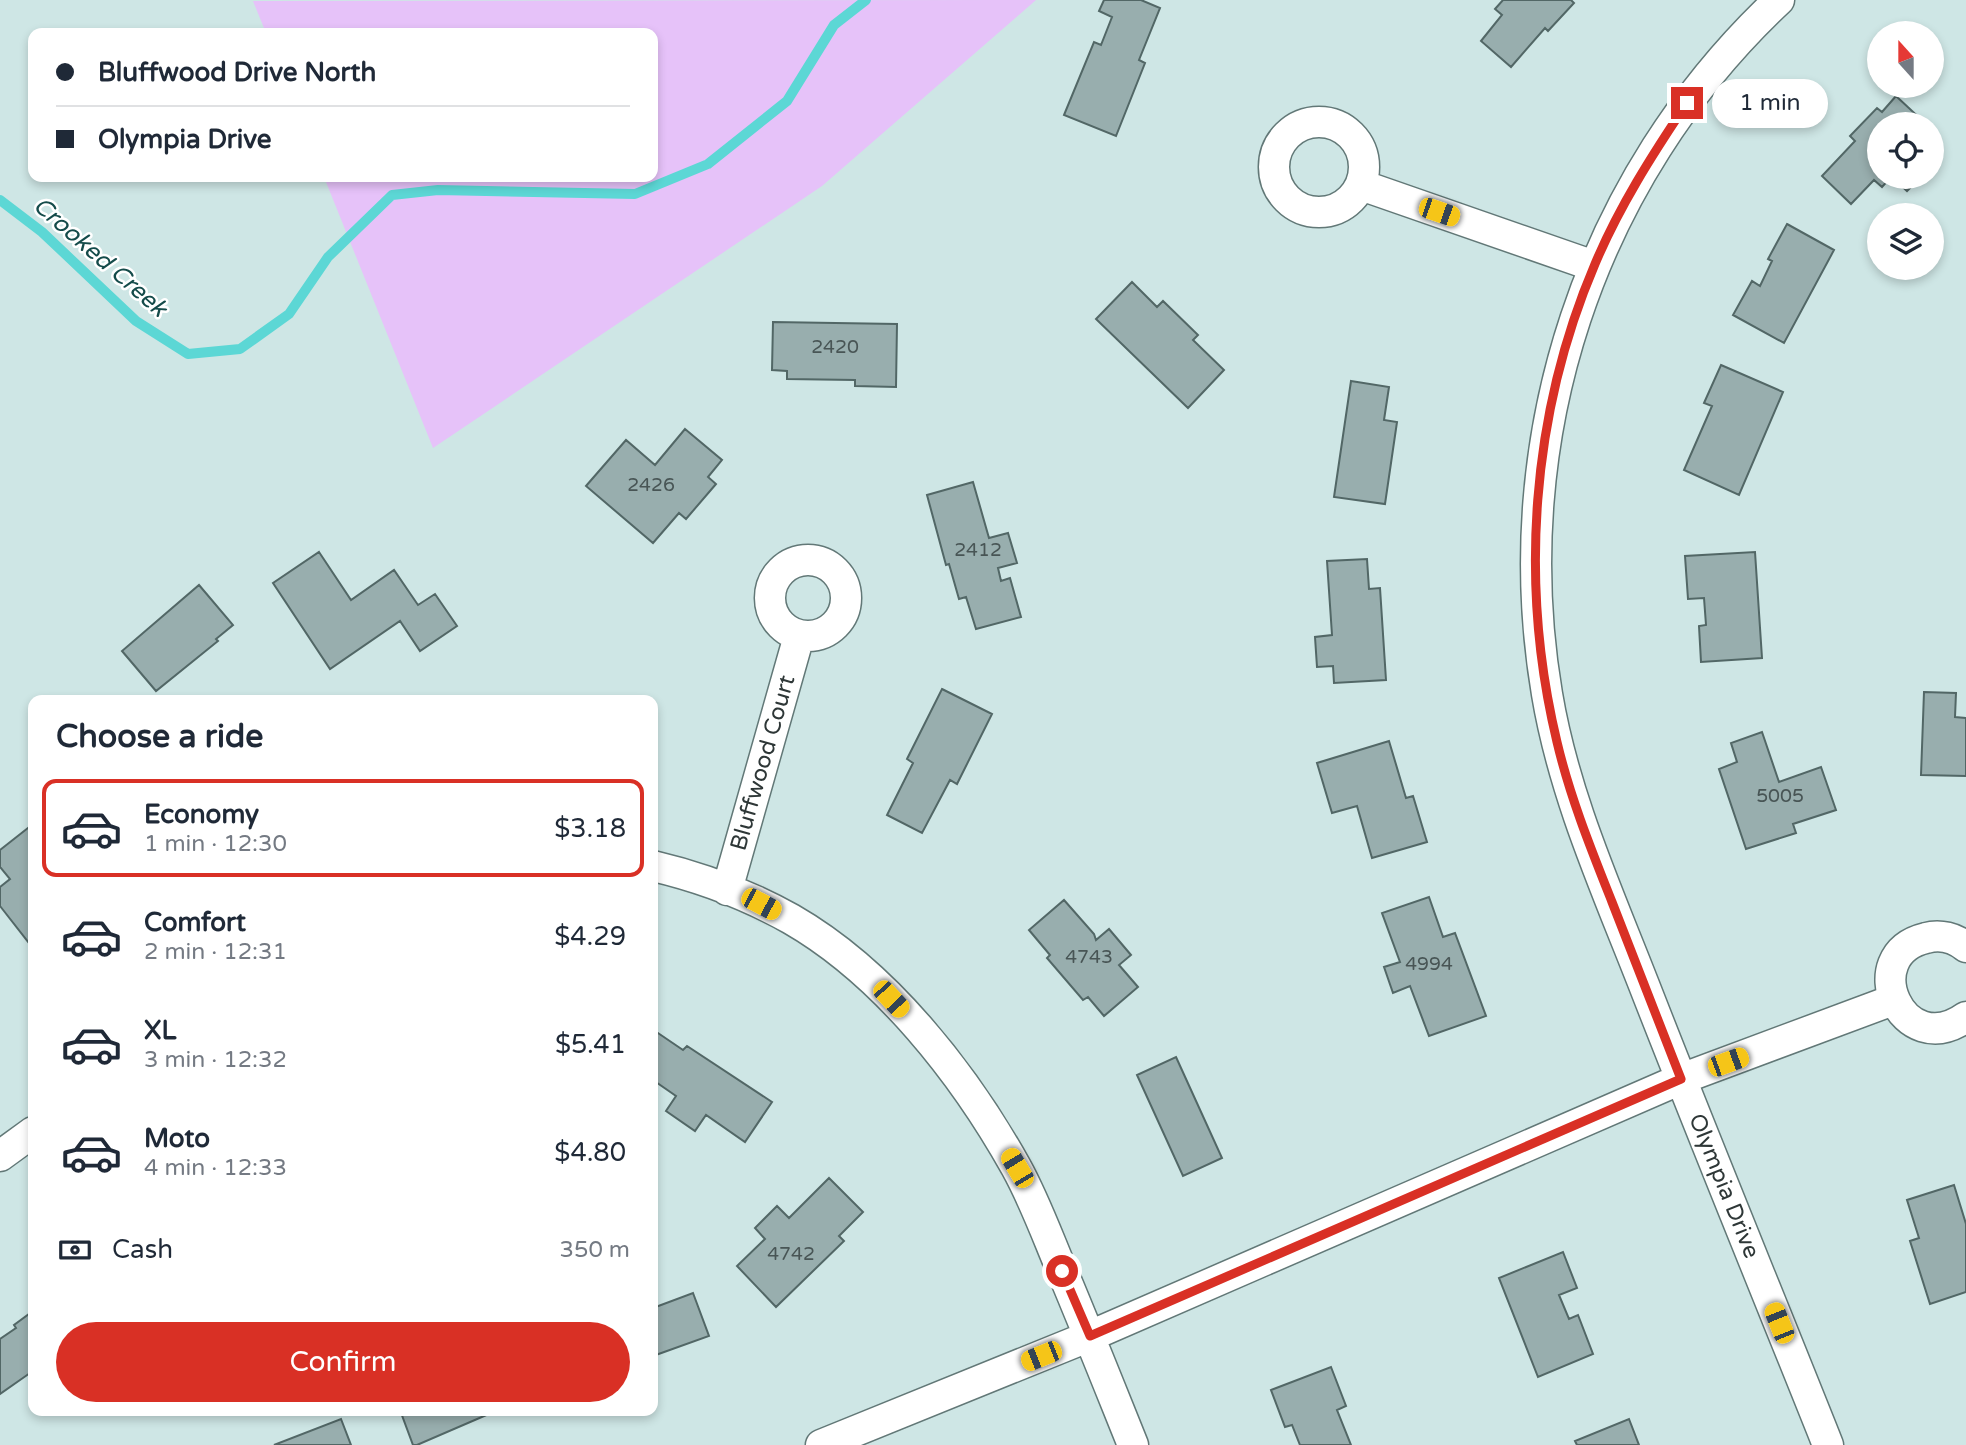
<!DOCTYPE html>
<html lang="en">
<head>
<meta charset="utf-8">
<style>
	body { margin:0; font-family:"Varela Round",sans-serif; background:#f2f2f3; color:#1f2937; height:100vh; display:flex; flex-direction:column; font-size:26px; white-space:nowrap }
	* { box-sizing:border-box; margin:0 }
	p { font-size:23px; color:#747a83 }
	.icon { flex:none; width:38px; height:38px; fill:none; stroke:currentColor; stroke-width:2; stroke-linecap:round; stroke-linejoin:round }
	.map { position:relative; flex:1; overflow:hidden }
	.sheet { position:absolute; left:28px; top:695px; width:630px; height:721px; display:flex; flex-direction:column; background:#fff; border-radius:14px; box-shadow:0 4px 10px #0003 }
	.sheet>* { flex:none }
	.hud { position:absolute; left:28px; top:28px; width:630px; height:154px; border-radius:14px; box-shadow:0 4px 10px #0003; display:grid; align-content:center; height:154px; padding:0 28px; background:#fff }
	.needle { width:46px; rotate:339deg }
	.controls { position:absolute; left:1867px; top:21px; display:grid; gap:14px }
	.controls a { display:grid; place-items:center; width:77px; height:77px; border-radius:50%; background:#fff; box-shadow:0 4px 10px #0003; font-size:35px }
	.end { position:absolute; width:32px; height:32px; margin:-16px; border:9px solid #d93025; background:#fff; box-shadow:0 0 0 4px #fff }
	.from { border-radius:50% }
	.bubble { position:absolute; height:49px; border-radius:24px; background:#fff; box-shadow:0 4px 10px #0003; font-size:23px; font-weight:600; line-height:49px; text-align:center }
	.car { position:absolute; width:21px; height:42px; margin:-21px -10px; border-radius:9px; box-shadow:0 0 5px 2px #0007; background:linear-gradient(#f5c518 24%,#345 0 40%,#f5c518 0 76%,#345 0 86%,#f5c518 0) }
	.hud b { display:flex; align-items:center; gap:24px; height:66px; font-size:26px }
	.hud b+b { border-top:2px solid #e0e1e3 }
	.hud i { width:18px; height:18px; background:#1f2937 }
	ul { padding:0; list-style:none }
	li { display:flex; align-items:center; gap:21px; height:98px; margin:0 14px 10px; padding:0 14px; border:4px solid transparent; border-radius:14px }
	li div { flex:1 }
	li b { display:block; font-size:26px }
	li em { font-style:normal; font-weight:600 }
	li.selected { border-color:#d93025 }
	li>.icon { width:63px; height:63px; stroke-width:1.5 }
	h2 { padding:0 28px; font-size:32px; line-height:84px }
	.pay { display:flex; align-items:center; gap:18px; height:77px; padding:0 28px; font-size:26px }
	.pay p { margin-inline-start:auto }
	.primary-button { display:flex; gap:14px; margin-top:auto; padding:14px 28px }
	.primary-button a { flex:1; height:80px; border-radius:42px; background:#d93025; color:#fff; font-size:28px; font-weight:600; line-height:80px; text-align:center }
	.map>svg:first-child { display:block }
	.green { fill:#e6c2f9 }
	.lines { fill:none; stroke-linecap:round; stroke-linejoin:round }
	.stream { stroke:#5cd7d5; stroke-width:10 }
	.building { fill:#98aeae; stroke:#526766; stroke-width:2 }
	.minor-casing { stroke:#627877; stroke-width:33 }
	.minor { stroke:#fff; stroke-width:30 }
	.route { stroke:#d93025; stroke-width:9 }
	.labels { text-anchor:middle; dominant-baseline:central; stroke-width:5; stroke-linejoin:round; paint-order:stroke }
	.number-label { font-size:19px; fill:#485555 }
	.street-label { font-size:23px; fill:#2e3737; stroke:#fff }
	.water-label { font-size:24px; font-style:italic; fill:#144b4a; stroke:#fff }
</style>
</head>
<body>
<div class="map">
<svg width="1966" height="1445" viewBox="0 0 1966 1445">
	<rect width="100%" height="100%" fill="#cee6e5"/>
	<path class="green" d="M1036,0L822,186L433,448L324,177H653V33H266L253,1Z"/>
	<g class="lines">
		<path class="stream" d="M0,200L42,232L136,321L188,354L240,349L289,314L328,257L392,195L438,190L635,194L708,164L787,101L834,25L866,0"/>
	</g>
	<path class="building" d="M1104,0H1141L1160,8L1139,60L1145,63L1116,136L1064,115L1094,42L1101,45L1112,17L1099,11Z
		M1503,0H1571L1574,3L1548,31L1545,28L1511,67L1481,41L1502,15L1495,9Z
		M1896,96L1926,124H1880V177H1891L1882,187L1874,180L1851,204L1822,176L1855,141L1850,136L1877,108L1882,112Z
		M1892,177H1921L1907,191Z
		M1787,224L1834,250L1784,343L1733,315L1752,281L1760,286L1772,261L1768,259Z
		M1132,282L1157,307L1163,301L1198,335L1193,340L1224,370L1188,408L1096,319Z
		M773,322L897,324L896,387L855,386V380L787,379V371L772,370Z
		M1721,365L1783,392L1739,495L1684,470L1712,406L1704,403Z
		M1351,381L1389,387L1384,420L1397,422L1385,504L1334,497Z
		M685,429L722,460L708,477L716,484L686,519L679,513L653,543L586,486L626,440L655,465Z
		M973,482L989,538L1008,533L1017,563L998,568L1001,581L1010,578L1021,617L976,629L966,597L959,599L949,564L946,565L927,495Z
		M319,552L351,600L394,570L418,605L435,594L457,626L420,651L400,621L330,669L273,583Z
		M1755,552L1762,658L1701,662L1699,626L1706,625L1704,598L1688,599L1685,556Z
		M1367,559L1369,589L1380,588L1386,680L1334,683L1333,666L1317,667L1315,637L1332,635L1327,561Z
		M199,585L233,625L216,639L218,641L156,691L122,651Z
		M942,689L992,714L957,784L950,780L922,833L887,815L913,763L907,759Z
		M1924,692L1956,693L1955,717L1966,718V776L1921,775Z
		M1762,732L1779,782L1821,767L1836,810L1793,824L1796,833L1746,849L1719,769L1737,762L1731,743Z
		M1389,741L1406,798L1413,796L1427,842L1372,858L1357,806L1332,813L1317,763Z
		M33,824V940L29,943L0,906V887L10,879L0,867V850Z
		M1429,897L1443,937L1455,933L1486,1016L1429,1036L1410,986L1393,993L1384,967L1400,962L1382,913Z
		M1064,900L1094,934L1096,940L1109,929L1131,955L1119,965L1138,987L1104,1016L1088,997L1083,1000L1047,958L1050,955L1029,930Z
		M655,1031L683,1050L687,1046L772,1102L745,1142L706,1115L695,1131L666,1111L676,1096L653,1080Z
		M1176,1057L1222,1158L1183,1176L1137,1075Z
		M829,1178L863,1212L839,1236L844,1241L776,1307L737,1266L765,1239L755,1228L777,1206L789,1218Z
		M1954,1185L1966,1224V1292L1930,1304L1910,1241L1919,1238L1907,1200Z
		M1563,1252L1577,1288L1559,1295L1569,1319L1578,1315L1593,1354L1538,1377L1499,1278Z
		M693,1293L709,1336L653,1356V1308Z
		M33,1311V1377L30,1373L0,1394V1339L16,1328L14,1325Z
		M1331,1367L1346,1406L1337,1410L1351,1445H1300L1292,1425L1285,1427L1271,1390Z
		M400,1410H498L417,1445H413Z
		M341,1419L351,1445H274Z
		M1629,1419L1639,1445H1577L1575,1441Z"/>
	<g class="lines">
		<g class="minor-casing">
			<path id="minor" d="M1779,0C1589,178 1504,439 1547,694C1564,796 1607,890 1644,985C1704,1139 1767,1292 1828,1445
				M1274 167a45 45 0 1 1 90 0a45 45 0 1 1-90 0Z
				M1361,185L1594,266
				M770 598a38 38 0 1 1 76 0a38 38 0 1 1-76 0Z
				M653,866C700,877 748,895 791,919C885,973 964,1074 1016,1167C1035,1201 1048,1238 1063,1273C1087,1330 1110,1388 1133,1445
				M727,890L799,636
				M1966,947C1955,938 1940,934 1926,938C1855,955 1902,1063 1966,1017
				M0,1156L33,1132
				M821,1445L1090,1336L1681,1079L1893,1000"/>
		</g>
		<use href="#minor" class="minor"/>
	</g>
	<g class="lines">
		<path class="route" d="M1062,1271L1090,1336L1681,1079C1658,1020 1635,961 1612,902C1591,849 1570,797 1557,742C1519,584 1531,414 1595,264C1619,207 1652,155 1687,103"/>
	</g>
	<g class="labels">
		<g class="number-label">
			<text x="835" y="347">2420</text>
			<text x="651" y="485">2426</text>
			<text x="978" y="550">2412</text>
			<text x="1780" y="796">5005</text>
			<text x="1089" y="957">4743</text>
			<text x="1429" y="964">4994</text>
			<text x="791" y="1254">4742</text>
		</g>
		<g class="street-label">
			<text transform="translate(763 763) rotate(-74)">Bluffwood Court</text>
			<text transform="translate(1724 1186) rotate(68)">Olympia Drive</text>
		</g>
		<g class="water-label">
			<text transform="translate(100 257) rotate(41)">Crooked Creek</text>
		</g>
	</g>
</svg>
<div class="controls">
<a><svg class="needle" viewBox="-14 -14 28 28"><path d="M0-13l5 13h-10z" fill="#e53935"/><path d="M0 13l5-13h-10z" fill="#747a83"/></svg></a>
<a><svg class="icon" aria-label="locate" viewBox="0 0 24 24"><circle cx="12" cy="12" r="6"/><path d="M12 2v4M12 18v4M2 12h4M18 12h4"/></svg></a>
<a><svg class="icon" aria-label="layers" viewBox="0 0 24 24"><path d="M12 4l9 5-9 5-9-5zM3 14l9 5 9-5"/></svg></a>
</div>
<i class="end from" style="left:1062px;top:1271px"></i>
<i class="end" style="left:1687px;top:103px"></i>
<div class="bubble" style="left:1712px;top:79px;width:116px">1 min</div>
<i class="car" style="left:1439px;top:212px;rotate:109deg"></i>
<i class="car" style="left:761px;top:904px;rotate:118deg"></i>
<i class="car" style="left:891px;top:999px;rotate:137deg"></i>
<i class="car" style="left:1728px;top:1062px;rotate:70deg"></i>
<i class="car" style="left:1017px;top:1168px;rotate:329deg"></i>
<i class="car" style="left:1779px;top:1323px;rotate:338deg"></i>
<i class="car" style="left:1041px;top:1356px;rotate:248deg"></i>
<div class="hud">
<b><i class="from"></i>Bluffwood Drive North</b>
<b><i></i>Olympia Drive</b>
</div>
<section class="sheet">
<h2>Choose a ride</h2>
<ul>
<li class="selected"><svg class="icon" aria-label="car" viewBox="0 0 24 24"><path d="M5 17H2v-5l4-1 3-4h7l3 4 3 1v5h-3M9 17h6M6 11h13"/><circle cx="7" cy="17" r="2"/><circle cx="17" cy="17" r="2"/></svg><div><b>Economy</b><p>1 min · 12:30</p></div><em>$3.18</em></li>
<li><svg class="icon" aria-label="car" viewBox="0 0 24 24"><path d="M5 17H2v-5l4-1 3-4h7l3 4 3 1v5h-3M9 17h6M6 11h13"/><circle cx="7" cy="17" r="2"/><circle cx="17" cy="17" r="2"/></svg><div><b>Comfort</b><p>2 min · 12:31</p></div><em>$4.29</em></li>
<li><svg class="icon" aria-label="car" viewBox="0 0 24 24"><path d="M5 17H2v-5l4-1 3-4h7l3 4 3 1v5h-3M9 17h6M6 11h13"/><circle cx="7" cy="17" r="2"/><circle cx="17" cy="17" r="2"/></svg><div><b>XL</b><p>3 min · 12:32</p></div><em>$5.41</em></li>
<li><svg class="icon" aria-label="car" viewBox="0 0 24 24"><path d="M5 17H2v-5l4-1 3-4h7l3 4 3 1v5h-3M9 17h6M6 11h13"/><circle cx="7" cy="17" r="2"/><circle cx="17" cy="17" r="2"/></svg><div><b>Moto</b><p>4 min · 12:33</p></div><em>$4.80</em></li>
</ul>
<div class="pay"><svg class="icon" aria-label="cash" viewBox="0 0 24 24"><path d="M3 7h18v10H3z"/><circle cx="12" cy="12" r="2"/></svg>Cash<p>350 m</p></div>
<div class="primary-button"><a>Confirm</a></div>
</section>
</div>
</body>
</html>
